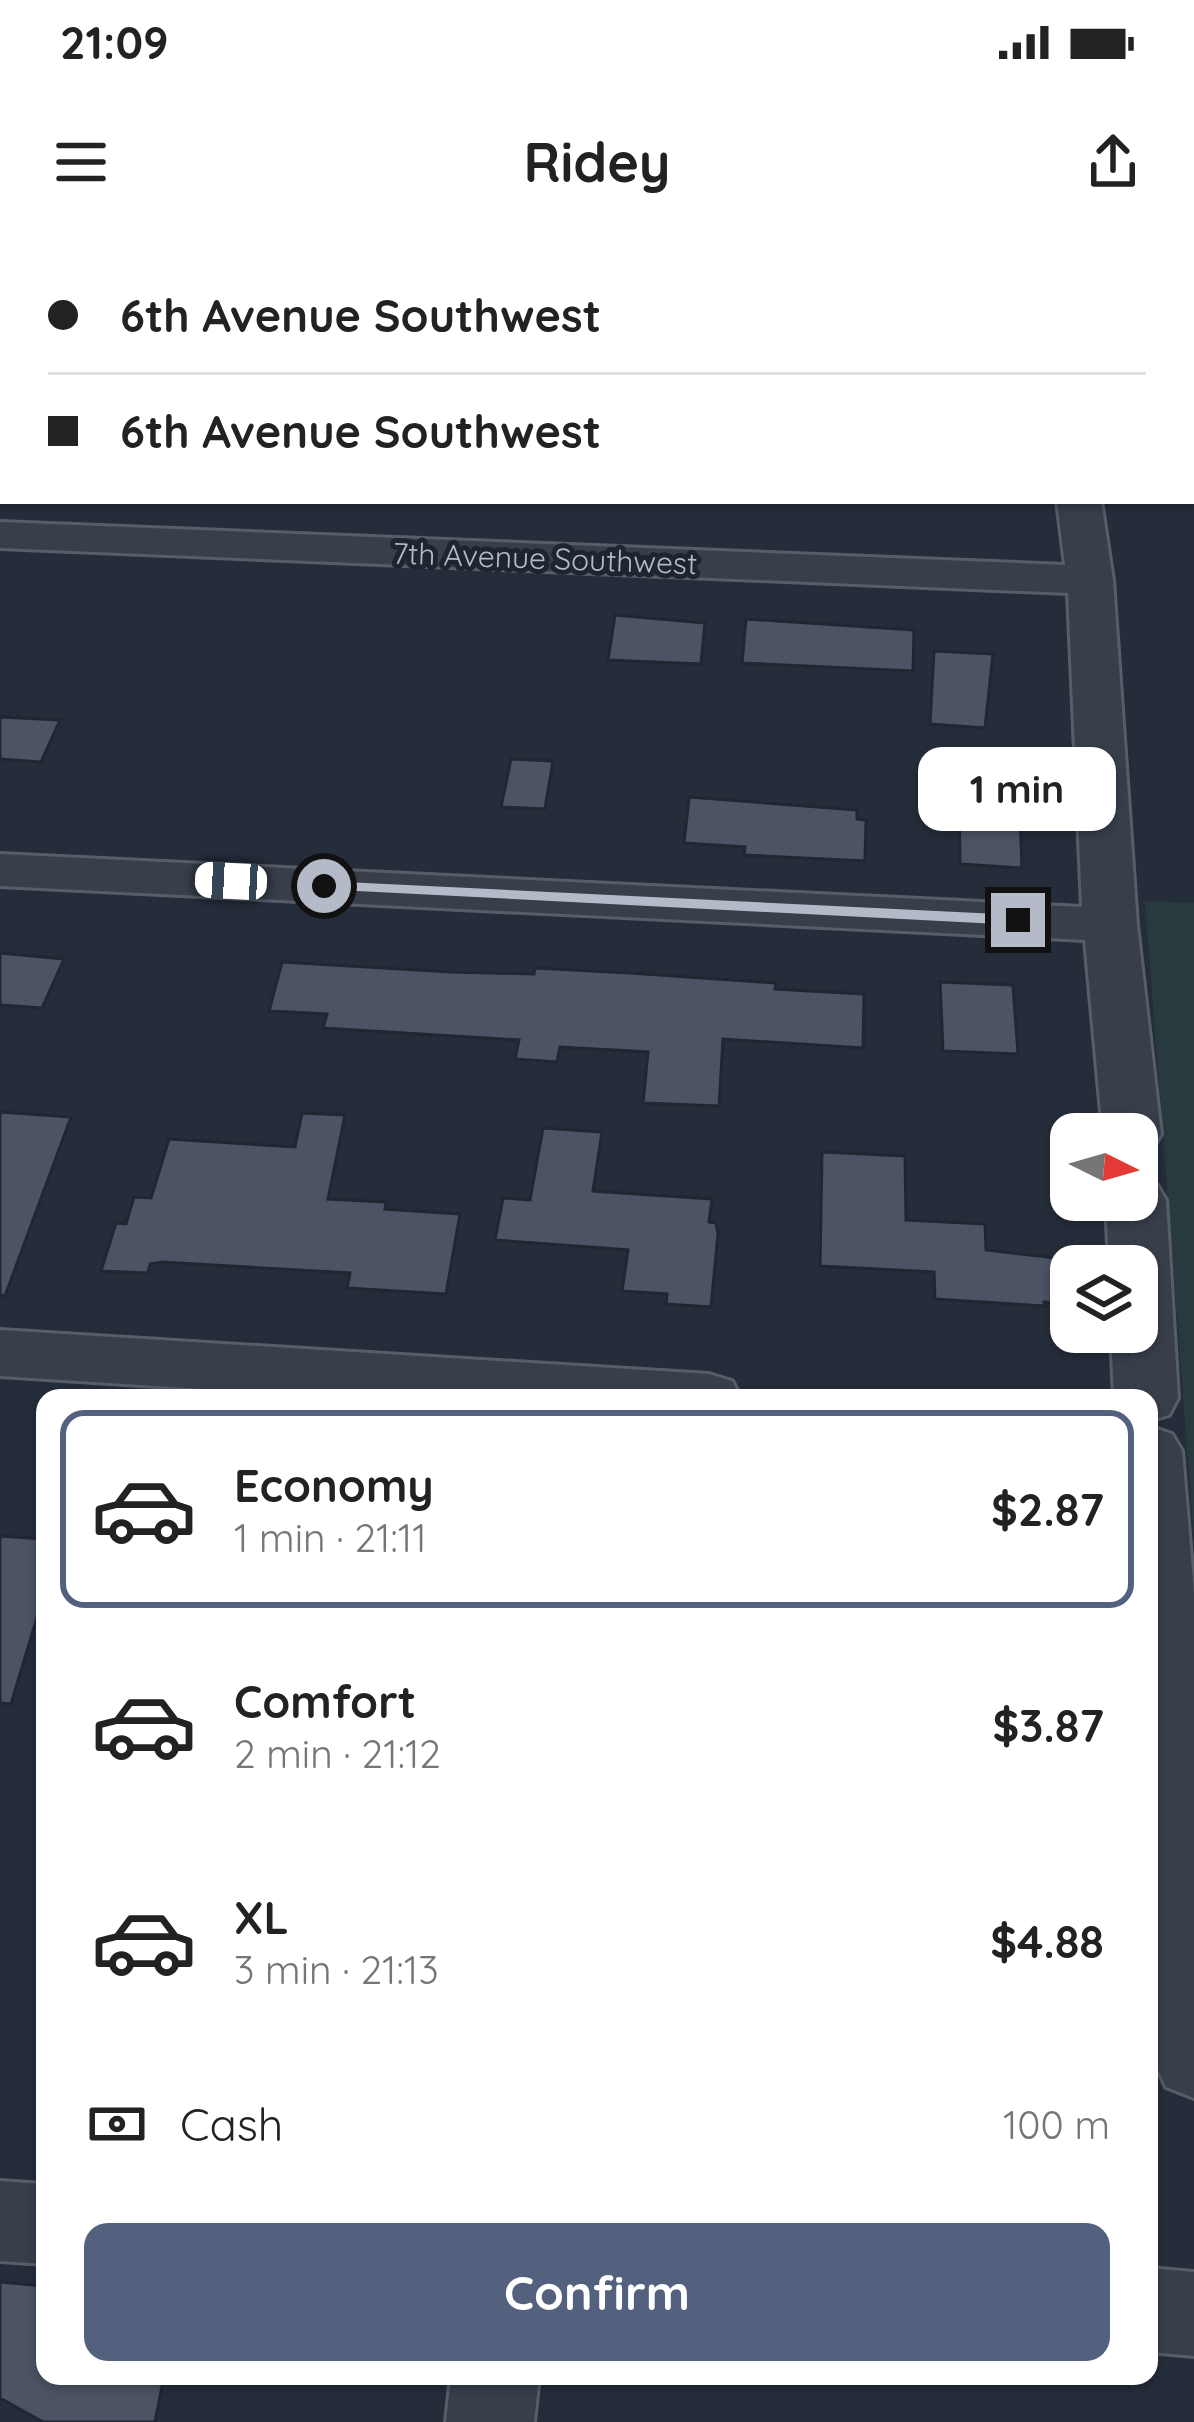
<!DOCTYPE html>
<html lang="en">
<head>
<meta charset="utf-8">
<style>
	body { margin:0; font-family:Quicksand,sans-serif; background:#f6f6f6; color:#222; height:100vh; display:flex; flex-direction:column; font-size:45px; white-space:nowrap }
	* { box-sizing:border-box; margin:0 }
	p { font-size:39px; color:#767676 }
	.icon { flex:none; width:66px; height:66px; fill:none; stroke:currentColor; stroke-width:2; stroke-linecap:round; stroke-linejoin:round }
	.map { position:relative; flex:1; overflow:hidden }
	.panel { position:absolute; left:36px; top:1149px; width:1122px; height:996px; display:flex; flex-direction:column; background:#fff; border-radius:24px; box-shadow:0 3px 9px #0004 }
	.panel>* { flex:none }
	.hud { position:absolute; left:0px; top:0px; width:1194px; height:264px; box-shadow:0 3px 9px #0004; display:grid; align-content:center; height:264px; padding:0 48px; background:#fff }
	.needle { width:78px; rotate:95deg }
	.fabs { position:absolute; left:1050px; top:873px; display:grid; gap:24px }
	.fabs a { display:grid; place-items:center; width:108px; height:108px; border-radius:24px; background:#fff; box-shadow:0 3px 9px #0004; font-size:60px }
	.end { position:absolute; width:54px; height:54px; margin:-27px; border:15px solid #b4bac7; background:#111; box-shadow:0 0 0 6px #111 }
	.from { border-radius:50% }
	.bubble { position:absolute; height:84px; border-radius:24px; background:#fff; box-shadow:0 3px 9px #0004; font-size:39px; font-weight:700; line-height:84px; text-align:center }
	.car { position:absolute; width:36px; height:72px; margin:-36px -18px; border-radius:15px; box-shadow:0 0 9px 3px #0007; background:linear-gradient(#fff 24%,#345 0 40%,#fff 0 76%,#345 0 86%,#fff 0) }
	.hud b { display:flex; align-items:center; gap:42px; height:114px; font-size:45px }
	.hud b+b { border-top:3px solid #e0e0e0 }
	.hud i { width:30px; height:30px; background:#222 }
	ul { padding:21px 0 0; list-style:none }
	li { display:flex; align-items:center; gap:36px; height:198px; margin:0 24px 18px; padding:0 24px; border:6px solid transparent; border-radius:24px }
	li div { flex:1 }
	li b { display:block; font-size:45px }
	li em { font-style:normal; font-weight:700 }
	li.selected { border-color:#53617f }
	li>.icon { width:108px; height:108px; stroke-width:1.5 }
	.pay { display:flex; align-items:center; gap:30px; height:132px; padding:0 48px; font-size:45px }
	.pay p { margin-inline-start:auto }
	.primary-button { display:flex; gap:24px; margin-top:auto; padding:24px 48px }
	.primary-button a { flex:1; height:138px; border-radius:24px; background:#53617f; color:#fff; font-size:48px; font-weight:700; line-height:138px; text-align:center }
	.status { display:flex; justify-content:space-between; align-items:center; height:84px; padding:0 60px; background:#fff; direction:ltr }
	.status svg { height:33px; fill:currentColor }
	header { display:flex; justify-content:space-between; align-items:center; height:156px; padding:0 48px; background:#fff; font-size:54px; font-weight:700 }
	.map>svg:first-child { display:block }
	.green { fill:#283a3d }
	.building { fill:#4b5364; stroke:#202632; stroke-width:3 }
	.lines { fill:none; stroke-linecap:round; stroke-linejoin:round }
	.minor-casing { stroke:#575d69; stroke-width:6 }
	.tertiary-casing { stroke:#575d69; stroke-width:6 }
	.secondary-casing { stroke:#575d69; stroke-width:6 }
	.minor { fill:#383f4b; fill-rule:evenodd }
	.tertiary { fill:#383f4b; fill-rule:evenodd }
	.secondary { fill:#474e5e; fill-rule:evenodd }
	.route { fill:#b4bac7 }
	.labels { text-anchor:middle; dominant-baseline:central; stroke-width:10; stroke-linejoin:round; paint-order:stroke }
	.far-street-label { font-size:30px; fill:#b4bac7; stroke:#1e2430 }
</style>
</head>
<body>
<div class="status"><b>21:09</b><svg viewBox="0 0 49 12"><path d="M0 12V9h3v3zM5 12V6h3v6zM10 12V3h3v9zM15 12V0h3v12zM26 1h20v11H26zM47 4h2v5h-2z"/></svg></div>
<header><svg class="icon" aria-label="menu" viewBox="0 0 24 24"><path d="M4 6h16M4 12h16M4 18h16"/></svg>Ridey<svg class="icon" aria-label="share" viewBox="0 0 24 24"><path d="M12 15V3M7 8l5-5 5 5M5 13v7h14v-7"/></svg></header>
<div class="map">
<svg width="1194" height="2182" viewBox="0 0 1194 2182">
	<rect width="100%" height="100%" fill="#252d3b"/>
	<path class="green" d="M1145,661L1194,663V1299Z"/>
	<path class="building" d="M615,375L705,383L701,424L608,420Z
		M746,379L914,390L913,431L742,423Z
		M934,411L993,414L985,488L930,484Z
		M0,477L60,480L41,522L0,519Z
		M511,519L553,521L545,569L501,567Z
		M959,551L1014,554L1020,575L1022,628L960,624Z
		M689,557L857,570V579L866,580L865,621L744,615L745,607L684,603Z
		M0,713L64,719L42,768L0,765Z
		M282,722L451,732L534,734L535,728L630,733L776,743L775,749L864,754L863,808L723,799L719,866L643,863L648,812L560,807L557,822L515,819L519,800L323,788L327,774L269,771Z
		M940,742L1013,745L1018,814L943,811Z
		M0,872L71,877L5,1056L0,1055Z
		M302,873L345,875L328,959L386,962L385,969L460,974L446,1054L347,1048L350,1033L162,1022L150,1024L148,1033L101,1031L116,983L126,984L134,957L151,958L169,899L295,907Z
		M543,888L602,892L593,951L712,959L709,982L716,983L718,994L711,1067L666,1064L667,1054L622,1051L628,1010L495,1000L503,958L530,960Z
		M822,912L905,916L906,980L985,984L986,1010L1065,1019L1066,1063L1044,1062L1045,1066L935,1059L934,1032L820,1026Z
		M0,1296L45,1299V1351L11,1464L0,1463Z
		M0,2042L45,2046V2136H164L155,2182H43L0,2158Z"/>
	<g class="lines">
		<g class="minor-casing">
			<path id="minor" d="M1057,261H1101L1113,340L1137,685L1161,894L1153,908L1137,912V894H1103L1085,700L0,646V614L1082,667L1068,353L0,308V282L1065,325Z
				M1137,940L1157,945L1166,960L1178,1158L1169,1175L1149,1181V1158H1114L1111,1092H1137V1026H1109L1106,960H1137Z
				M0,1090L709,1134L732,1141L741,1158H340L0,1136Z
				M1149,1186L1172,1194L1182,1211L1194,1353V1858L1166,1847L1154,1821L1149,1741Z
				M0,1941L45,1944V2024L0,2021Z
				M1149,2028L1194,2032V2116L1149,2112Z
				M451,2136H539L534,2182H446Z"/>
		</g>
		<g class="tertiary-casing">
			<path id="tertiary" d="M0,39H3V63H0Z
				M1191,80H1194V104H1191Z"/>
		</g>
		<g class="secondary-casing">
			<path id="secondary" d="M51,0H91L50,3Z
				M3,111V142L0,143V112Z"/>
		</g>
		<use href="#minor" class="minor"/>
		<use href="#tertiary" class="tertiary"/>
		<use href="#secondary" class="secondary"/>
	</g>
	<path class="route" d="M324,641L1018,675L1026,680L1018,685L318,649L316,646Z"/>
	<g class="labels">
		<g class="far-street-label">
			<text transform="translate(545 318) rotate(2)">7th Avenue Southwest</text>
		</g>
	</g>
</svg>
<div class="fabs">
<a><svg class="needle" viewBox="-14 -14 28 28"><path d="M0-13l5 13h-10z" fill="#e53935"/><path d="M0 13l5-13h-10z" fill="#767676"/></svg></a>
<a><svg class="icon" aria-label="layers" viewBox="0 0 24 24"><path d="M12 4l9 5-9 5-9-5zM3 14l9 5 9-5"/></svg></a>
</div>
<i class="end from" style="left:324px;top:646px"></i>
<i class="end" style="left:1018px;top:680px"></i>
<div class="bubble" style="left:918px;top:507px;width:198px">1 min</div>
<i class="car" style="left:231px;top:641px;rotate:273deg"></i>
<div class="hud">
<b><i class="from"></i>6th Avenue Southwest</b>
<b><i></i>6th Avenue Southwest</b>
</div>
<section class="panel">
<ul>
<li class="selected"><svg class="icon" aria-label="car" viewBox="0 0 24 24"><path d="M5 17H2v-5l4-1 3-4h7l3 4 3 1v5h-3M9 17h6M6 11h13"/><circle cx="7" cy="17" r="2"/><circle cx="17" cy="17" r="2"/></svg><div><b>Economy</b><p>1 min · 21:11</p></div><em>$2.87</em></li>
<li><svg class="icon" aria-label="car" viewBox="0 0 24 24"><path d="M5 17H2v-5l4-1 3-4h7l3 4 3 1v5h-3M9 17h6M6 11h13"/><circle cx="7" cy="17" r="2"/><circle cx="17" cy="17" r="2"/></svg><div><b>Comfort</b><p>2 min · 21:12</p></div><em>$3.87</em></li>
<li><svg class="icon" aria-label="car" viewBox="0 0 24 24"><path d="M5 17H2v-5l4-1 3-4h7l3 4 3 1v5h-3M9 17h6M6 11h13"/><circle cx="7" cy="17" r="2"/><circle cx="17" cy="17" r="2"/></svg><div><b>XL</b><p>3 min · 21:13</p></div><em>$4.88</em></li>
</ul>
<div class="pay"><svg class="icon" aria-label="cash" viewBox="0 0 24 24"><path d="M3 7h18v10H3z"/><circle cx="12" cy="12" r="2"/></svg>Cash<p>100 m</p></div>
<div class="primary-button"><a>Confirm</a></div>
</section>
</div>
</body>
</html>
